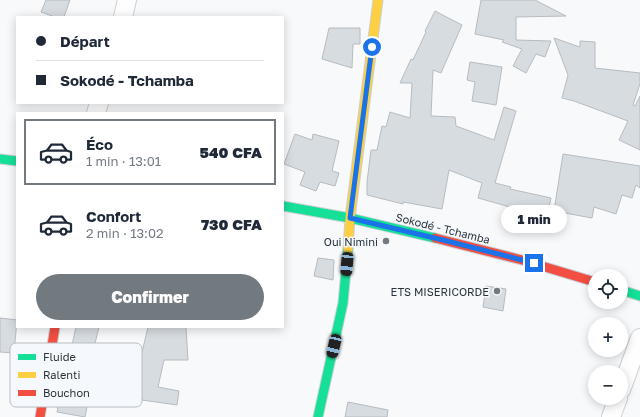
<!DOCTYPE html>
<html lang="fr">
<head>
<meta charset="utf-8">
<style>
	body { margin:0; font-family:"Golos Text",sans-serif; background:#f2f2f3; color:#1f2937; height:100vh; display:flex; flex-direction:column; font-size:15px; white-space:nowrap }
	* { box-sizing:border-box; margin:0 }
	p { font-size:13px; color:#747a83 }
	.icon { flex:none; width:22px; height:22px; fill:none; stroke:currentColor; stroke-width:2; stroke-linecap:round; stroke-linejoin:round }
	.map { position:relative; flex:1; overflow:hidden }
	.drawer { position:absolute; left:16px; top:112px; width:268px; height:216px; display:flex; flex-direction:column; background:#fff; border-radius:0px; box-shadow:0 2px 10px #0003 }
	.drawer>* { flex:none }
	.guide { position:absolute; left:16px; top:16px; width:268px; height:88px; border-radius:0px; box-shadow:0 2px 10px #0003; display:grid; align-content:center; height:88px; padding:0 20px; background:#fff }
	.buttons { position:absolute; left:588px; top:269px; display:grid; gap:8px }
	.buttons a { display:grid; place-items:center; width:40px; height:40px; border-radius:50%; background:#fff; box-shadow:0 2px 10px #0003; font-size:20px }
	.end { position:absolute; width:18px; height:18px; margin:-9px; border:5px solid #1a73e8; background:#fff; box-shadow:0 0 0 2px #fff }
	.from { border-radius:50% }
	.bubble { position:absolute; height:28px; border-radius:14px; background:#fff; box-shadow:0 2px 10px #0003; font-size:13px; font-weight:800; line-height:28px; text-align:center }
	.car { position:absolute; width:12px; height:24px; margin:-12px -6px; border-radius:5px; box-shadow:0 0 3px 1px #0007; background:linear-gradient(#222 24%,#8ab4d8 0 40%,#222 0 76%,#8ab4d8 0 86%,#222 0) }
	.guide b { display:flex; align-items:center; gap:14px; height:38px; font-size:15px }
	.guide b+b { border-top:1px solid #e0e1e3 }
	.guide i { width:10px; height:10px; background:#1f2937 }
	ul { padding:7px 0 0; list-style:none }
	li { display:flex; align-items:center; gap:12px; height:66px; margin:0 8px 6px; padding:0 12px; border:2px solid transparent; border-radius:0px }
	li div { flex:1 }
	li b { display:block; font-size:15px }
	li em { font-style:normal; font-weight:800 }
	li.selected { border-color:#72797f }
	li>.icon { width:36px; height:36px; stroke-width:1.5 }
	.button { display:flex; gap:8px; margin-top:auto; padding:8px 20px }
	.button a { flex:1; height:46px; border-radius:24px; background:#72797f; color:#fff; font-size:16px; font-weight:800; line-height:46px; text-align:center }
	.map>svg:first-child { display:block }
	.building { fill:#d7dce1; stroke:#b7bcc0 }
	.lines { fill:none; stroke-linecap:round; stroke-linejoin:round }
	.street-casing { stroke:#cbd0d5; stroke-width:20 }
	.fast-casing { stroke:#cbd0d5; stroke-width:11 }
	.slow-casing { stroke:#cbd0d5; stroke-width:11 }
	.jam-casing { stroke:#cbd0d5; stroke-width:11 }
	.street { stroke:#fefefe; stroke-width:18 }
	.fast { stroke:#16e098; stroke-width:9 }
	.slow { stroke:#ffcf43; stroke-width:9 }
	.jam { stroke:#f24e42; stroke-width:9 }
	.route { stroke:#1a73e8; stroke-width:5 }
	.poi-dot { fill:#72797f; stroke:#f5f9fd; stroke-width:1.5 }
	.labels { text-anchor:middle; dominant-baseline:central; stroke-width:3; stroke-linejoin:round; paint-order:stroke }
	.street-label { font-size:11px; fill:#2b343c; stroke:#f5f9fd }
	.poi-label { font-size:11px; fill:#2b343c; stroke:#f5f9fd; text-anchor:end }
	.key { fill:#f5f9fd; stroke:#b8bec3; stroke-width:1 }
	.key-label { font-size:11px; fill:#2b343c }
</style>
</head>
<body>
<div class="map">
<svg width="640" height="417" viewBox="0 0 640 417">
	<rect width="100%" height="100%" fill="#f7f9fb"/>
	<path class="building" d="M46,0H70L64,17H55L41,12Z
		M481,0H535L566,16L516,17V40L551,41L545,57L536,54L526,73L513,66L522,49L502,42L504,40L475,34Z
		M435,11L462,25L441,73L433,70L431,116L455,117L456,126L494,140L504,107L516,111L495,183L511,187L510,189L551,198L547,216L517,209L478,198L482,183L449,170L442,209L403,202V204L367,195V182L371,150H377L382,126L386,127L390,112L410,118L412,83H400L411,59L413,60L426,32L425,31Z
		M329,28H360V44H353L352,68L322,59Z
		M554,38L580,47V41L595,42V68L640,73V84L633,105L635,106L640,96V150L619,140L628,121L574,101L562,98L568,75Z
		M470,62L502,67L496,105L472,101L475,82L467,80Z
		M295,134L312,140L313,134L339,141L332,171L339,173L335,186L320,182L316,191L300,185L305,172L284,164Z
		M563,154L640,166V188L636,185L632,198L622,195L616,214L594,207L592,218L554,211Z
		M318,258L334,260L333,280L314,276Z
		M486,286L506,289L503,311L483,307Z
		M0,318L17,320L14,353L0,352Z
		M76,327H99L89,368L68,363Z
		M148,327H186L188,360H164L158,387L179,391L177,405L135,399L138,365H139Z
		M60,397L88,402L85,417L57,412Z
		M348,402L388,410L387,417H345Z"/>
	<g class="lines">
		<g class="street-casing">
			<path id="street" d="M123,17L127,0
				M96,113L99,103
				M621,390L640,338
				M611,417L618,398"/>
		</g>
		<g class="fast-casing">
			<path id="fast" d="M0,159L17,161
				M283,206L350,218L435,238
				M621,290L640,296
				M318,417L343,303L348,249"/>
		</g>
		<g class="slow-casing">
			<path id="slow" d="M348,249L350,218L378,0"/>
		</g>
		<g class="jam-casing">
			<path id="jam" d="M435,238L522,260L595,282
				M40,417L55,327"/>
		</g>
		<use href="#street" class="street"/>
		<use href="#fast" class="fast"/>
		<use href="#slow" class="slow"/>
		<use href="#jam" class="jam"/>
	</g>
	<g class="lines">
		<path class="route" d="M372,47L350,218L443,240L534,263"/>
	</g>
	<g class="poi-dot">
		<circle cx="386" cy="241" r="4"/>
		<circle cx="497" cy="291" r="4"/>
	</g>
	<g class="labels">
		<g class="street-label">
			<text transform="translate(443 228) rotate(14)">Sokodé - Tchamba</text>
		</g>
		<g class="poi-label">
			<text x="378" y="241">Oui Nimini</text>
			<text x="489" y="291">ETS MISERICORDE</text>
		</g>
	</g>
	<rect x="10" y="343" width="132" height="64" rx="6" class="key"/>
	<rect x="18" y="354" width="18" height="6" fill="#16e098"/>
	<rect x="18" y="372" width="18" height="6" fill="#ffcf43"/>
	<rect x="18" y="390" width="18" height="6" fill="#f24e42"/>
	<g class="key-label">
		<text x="43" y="361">Fluide</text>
		<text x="43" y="379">Ralenti</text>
		<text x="43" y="397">Bouchon</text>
	</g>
</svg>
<div class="buttons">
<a><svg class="icon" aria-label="locate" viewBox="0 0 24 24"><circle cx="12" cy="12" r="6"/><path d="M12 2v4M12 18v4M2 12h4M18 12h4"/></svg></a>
<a>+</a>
<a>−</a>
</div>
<i class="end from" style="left:372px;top:47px"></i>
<i class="end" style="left:534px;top:263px"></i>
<div class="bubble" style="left:501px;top:205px;width:66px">1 min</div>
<i class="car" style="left:347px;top:264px;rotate:185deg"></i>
<i class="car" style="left:334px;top:346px;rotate:193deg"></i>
<div class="guide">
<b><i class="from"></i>Départ</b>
<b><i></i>Sokodé - Tchamba</b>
</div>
<section class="drawer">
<ul>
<li class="selected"><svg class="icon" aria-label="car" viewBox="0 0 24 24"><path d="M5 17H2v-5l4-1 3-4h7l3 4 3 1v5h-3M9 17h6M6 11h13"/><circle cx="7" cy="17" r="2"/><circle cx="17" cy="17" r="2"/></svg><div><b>Éco</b><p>1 min · 13:01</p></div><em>540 CFA</em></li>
<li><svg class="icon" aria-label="car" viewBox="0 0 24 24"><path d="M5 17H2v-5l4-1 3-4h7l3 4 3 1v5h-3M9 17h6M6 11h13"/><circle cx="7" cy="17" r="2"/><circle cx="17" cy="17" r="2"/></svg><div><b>Confort</b><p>2 min · 13:02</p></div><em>730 CFA</em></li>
</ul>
<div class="button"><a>Confirmer</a></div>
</section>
</div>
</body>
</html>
